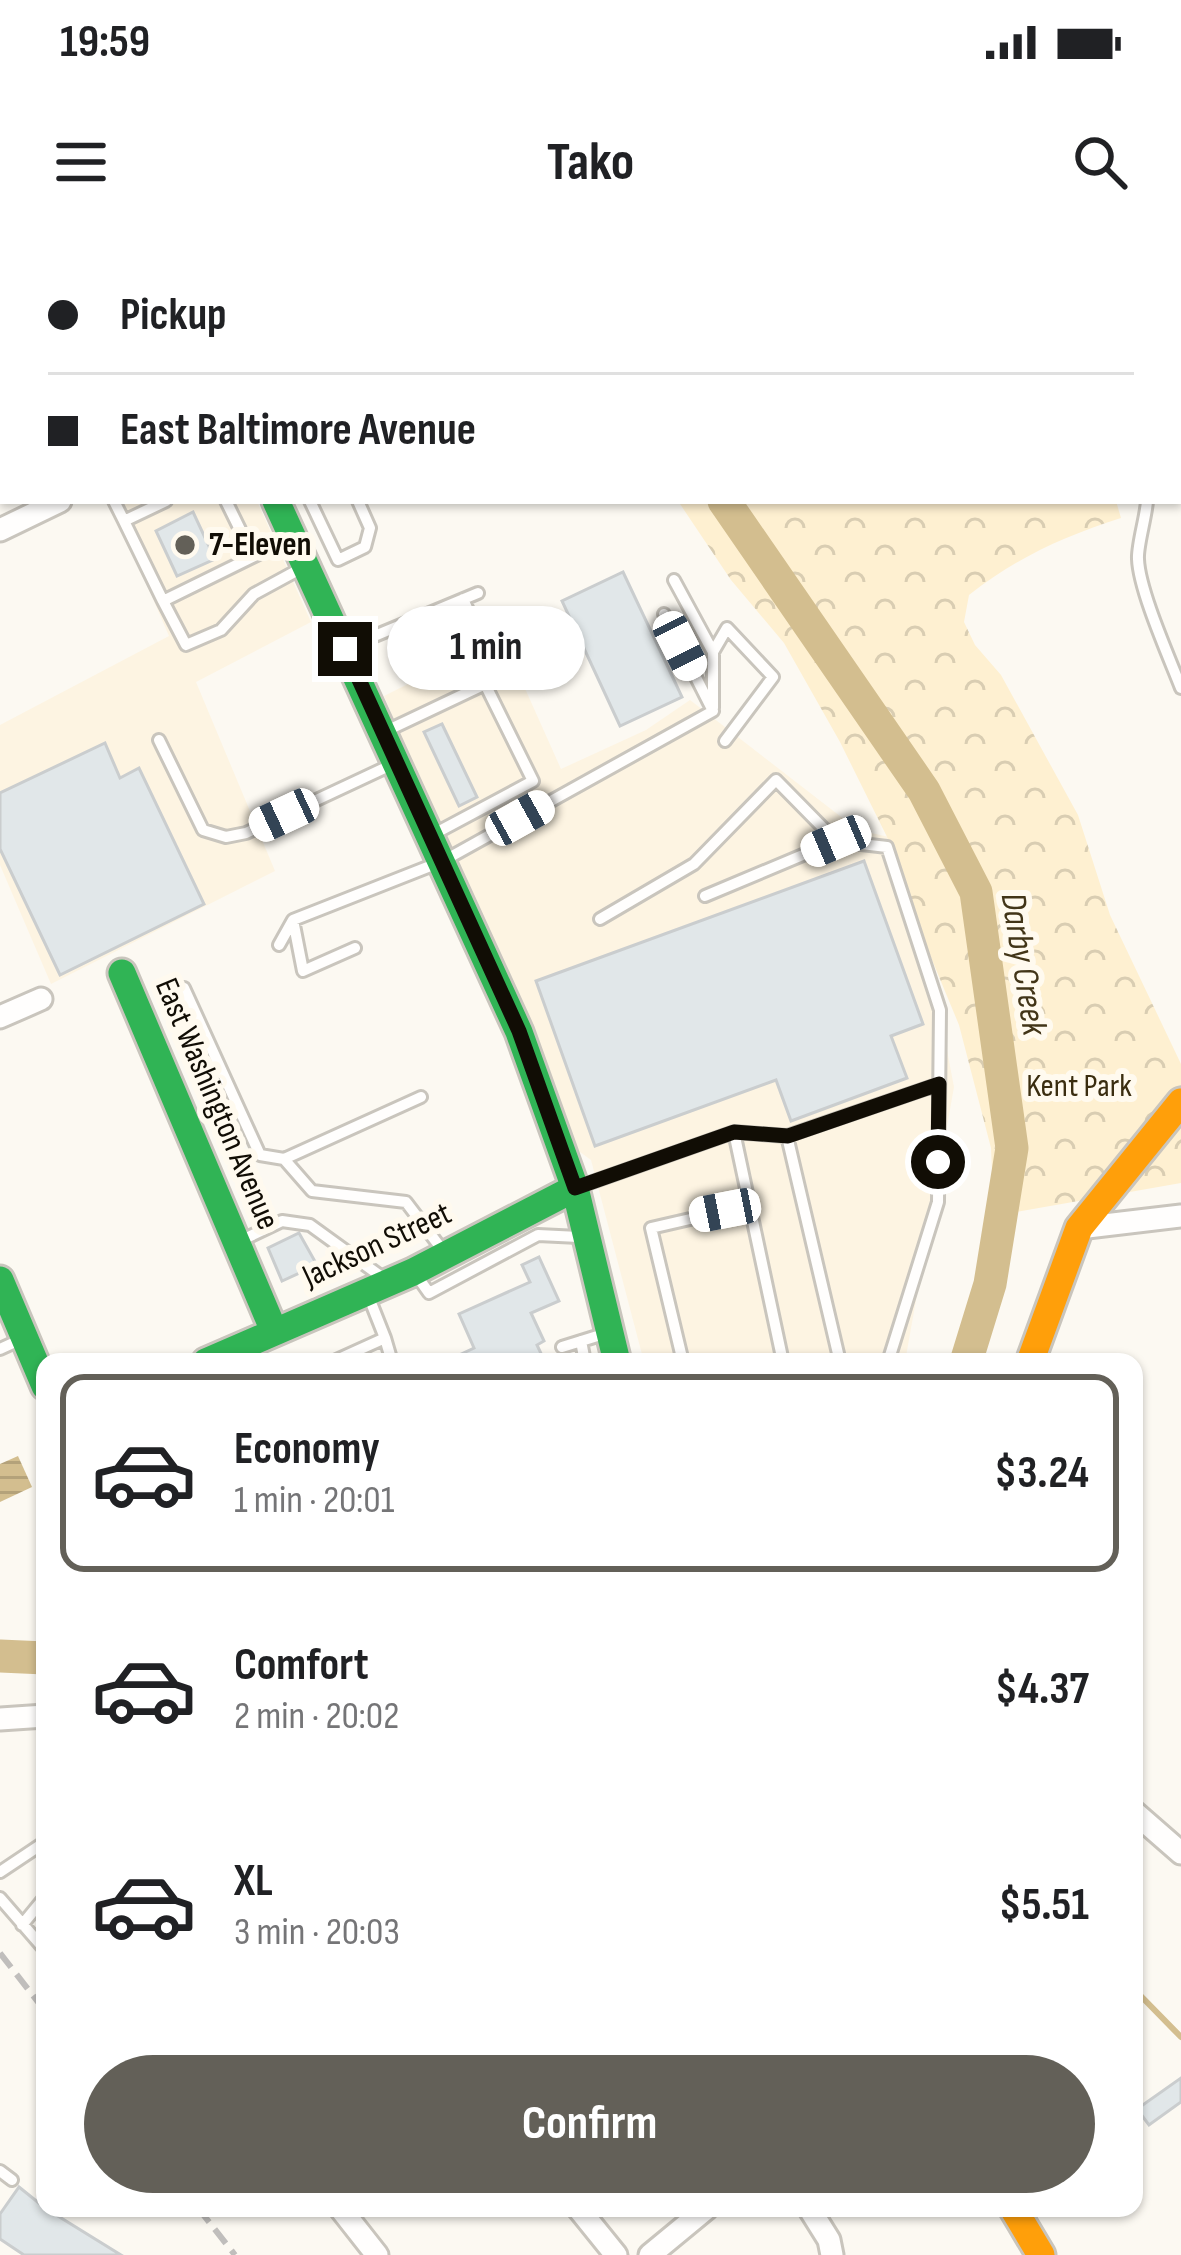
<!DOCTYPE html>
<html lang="en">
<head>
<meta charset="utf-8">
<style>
	body { margin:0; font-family:"Sofia Sans Condensed",sans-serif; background:#f6f6f6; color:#202124; height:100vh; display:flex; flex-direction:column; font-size:45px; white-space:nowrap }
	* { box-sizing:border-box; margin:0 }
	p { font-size:39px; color:#757577 }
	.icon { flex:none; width:66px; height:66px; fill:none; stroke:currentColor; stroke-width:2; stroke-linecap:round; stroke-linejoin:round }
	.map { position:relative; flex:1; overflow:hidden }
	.drawer { position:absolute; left:36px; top:1113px; width:1107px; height:864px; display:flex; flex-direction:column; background:#fff; border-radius:24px; box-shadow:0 3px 9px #0004 }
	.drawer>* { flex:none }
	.guide { position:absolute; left:0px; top:0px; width:1182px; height:264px; box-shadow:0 3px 9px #0004; display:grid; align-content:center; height:264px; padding:0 48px; background:#fff }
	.end { position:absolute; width:54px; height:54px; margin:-27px; border:15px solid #110d05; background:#fff; box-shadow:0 0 0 6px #fff }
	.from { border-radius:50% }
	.bubble { position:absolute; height:84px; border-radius:42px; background:#fff; box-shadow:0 3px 9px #0004; font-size:39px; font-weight:700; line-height:84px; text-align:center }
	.car { position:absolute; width:36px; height:72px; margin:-36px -18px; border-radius:15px; box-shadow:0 0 9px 3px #0007; background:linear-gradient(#fff 24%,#345 0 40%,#fff 0 76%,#345 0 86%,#fff 0) }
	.guide b { display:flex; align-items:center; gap:42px; height:114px; font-size:45px }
	.guide b+b { border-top:3px solid #e0e0e0 }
	.guide i { width:30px; height:30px; background:#202124 }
	ul { padding:21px 0 0; list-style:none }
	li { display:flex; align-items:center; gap:36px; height:198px; margin:0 24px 18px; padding:0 24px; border:6px solid transparent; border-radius:24px }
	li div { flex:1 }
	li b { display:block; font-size:45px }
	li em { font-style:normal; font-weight:700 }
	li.on { border-color:#636058 }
	li>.icon { width:108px; height:108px; stroke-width:1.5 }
	.button { display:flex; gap:24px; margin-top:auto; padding:24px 48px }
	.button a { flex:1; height:138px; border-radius:72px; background:#636058; color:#fff; font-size:48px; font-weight:700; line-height:138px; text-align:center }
	.status { display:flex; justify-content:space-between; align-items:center; height:84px; padding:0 60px; background:#fff; direction:ltr }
	.status svg { height:33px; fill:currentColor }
	header { display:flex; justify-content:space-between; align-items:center; height:156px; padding:0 48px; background:#fff; font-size:54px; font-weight:700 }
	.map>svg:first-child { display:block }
	.built { fill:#fdf4e2 }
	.park { fill:url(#park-crowns) }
	.water { fill:url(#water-rules) }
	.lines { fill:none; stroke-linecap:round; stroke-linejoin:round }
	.stream { stroke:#d3be8f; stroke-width:6 }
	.river { stroke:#d3be8f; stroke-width:33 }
	.building { fill:#e1e7e9; stroke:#cacdce; stroke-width:3 }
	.lane-casing { stroke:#c9c5bd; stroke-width:16 }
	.street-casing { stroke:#c9c5bd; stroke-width:27 }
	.fast-casing { stroke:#c9c5bd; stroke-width:33 }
	.slow-casing { stroke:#c9c5bd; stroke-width:33 }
	.lane { stroke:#fffefd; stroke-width:10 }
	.street { stroke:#fffefd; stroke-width:21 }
	.fast { stroke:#30b455; stroke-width:27 }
	.slow { stroke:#ff9f0a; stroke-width:27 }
	.rail { stroke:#c0bebc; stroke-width:6; stroke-dasharray:18 9; stroke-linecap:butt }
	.route { stroke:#110d05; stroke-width:15 }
	.poi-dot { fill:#636058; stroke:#fffaef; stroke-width:4.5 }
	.labels { text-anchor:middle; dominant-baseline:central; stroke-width:12; stroke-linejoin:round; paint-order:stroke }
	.poi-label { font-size:33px; font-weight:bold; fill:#110d05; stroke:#fffaef; text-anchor:start }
	.park-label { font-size:33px; fill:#3a2d10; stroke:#fffaef }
	.street-label { font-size:33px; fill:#110d05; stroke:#fffaef }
	.water-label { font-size:36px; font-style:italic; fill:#423518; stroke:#fffaef }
</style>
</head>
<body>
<div class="status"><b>19:59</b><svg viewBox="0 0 49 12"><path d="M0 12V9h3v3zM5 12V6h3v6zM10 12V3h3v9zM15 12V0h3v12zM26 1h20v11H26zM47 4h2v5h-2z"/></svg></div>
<header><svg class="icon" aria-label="menu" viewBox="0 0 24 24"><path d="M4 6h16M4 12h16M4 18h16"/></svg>Tako<svg class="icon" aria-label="search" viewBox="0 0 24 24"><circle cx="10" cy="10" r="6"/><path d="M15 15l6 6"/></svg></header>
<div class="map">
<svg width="1181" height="2015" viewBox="0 0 1181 2015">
	<defs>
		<pattern id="park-crowns" width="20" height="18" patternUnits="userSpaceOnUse" patternTransform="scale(3)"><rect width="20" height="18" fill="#fef0d1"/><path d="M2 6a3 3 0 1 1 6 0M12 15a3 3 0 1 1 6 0" fill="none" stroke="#d9cdb2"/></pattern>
		<pattern id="water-rules" width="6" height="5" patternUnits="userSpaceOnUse" patternTransform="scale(3)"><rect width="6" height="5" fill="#d3be8f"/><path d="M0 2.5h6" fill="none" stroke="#b4a27a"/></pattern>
	</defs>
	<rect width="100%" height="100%" fill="#fcf9f2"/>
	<path class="built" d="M111,261H257L311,382L196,442L275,631L51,744L0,625V485L169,396Z
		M502,397L561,529L646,490L690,460L858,590L907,601L954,847L905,1122H644L591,920L573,907L384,456Z"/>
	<path class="park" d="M678,261H1116L1121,278C1062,297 1018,317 969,355L964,382L975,405L1001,435L1078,575L1110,675L1181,824V943L994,976L991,908L959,785L913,674L895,613L840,502L784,403L731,340Z"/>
	<path class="water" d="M18,1216L32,1247L0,1262V1224Z"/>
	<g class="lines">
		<path class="stream" d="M1134,1749L1181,1797"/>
		<path class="river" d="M517,0L519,3
			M724,261L924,551L976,652L1012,908L990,1044L966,1122
			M0,1416L45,1418"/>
	</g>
	<path class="building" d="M193,272L215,319L177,336L156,291Z
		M623,332L682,457L620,486L562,361Z
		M442,484L477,557L459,566L424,492Z
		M105,503L120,538L139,528L204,664L60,735L0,609V553Z
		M864,621L923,784L891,796L907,838L791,881L776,840L595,906L536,741Z
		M299,993L317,1025L282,1041L268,1008Z
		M539,1017L559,1061L531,1073L544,1101L537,1105L545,1122H444L474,1108L459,1074L530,1042L522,1025Z
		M1181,1838V1862L1149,1885L1137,1869Z
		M19,1947L45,1968L121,2015H24L0,1999V1974Z"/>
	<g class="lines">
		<g class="lane-casing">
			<path id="lane" d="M209,0L210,3
				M1179,206L1181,205
				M114,261L124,281
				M166,261L124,281L163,361L287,300
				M226,261L253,316
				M310,261L338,320L365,307L370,288L358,261
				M1147,261C1146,277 1137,306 1138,319C1139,350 1169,417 1181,448
				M674,340L713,412V468
				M163,361L186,405L221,390L254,354L300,329
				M348,407L478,353
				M713,412L727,388L773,437L725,501
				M384,492L498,438L463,359
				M159,500L203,590L226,597L246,593L389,526
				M434,594L533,541L485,444
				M705,656L836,601
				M600,679L694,624L776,540L836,601L887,607L940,770L938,962L888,1122
				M293,680L303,731L355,708
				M279,705L293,680L443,621L713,471L664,374
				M184,748L260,915L284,919L312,951L406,962L444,1012
				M787,896L840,1122
				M284,919L421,857
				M578,947L734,892
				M242,1000L282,981L310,985L386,1040
				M417,1036L429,1053L538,995L579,997
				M385,1098L392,1122
				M581,1101L585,1122
				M562,1107L607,1093
				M0,1109L24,1098
				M332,1122L385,1098L368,1055
				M683,1122L651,988L751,965
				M783,1122L734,892L787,896L939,844
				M0,1632L45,1602
				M0,1658L45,1710
				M22,1685L45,1657
				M0,1931L12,1940"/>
		</g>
		<g class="street-casing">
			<path id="street" d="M1093,0L1094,3
				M436,3L439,0
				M0,93L3,92
				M1179,185L1181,190
				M0,290L60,261
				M0,777L41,759
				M1079,988L1181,976
				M0,1479L45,1476
				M1134,1572L1181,1613
				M340,1968L377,2015
				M578,1968L616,2015
				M809,1968L829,2000L832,2015
				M650,2015L707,1968"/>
		</g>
		<g class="fast-casing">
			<path id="fast" d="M150,0L152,3
				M276,261L519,792L575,948L617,1122
				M122,733L274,1091
				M0,1040L45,1146
				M206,1122L413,1032L575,948"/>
		</g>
		<g class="slow-casing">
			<path id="slow" d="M1030,1122L1079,988L1181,862
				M1013,1968L1041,2015"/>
		</g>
		<use href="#lane" class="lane"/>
		<use href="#street" class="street"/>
		<use href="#fast" class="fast"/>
		<use href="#slow" class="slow"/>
		<path class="rail" d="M0,1713L45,1771
			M198,1968L235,2015"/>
	</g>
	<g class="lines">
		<path class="route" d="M345,409L519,791L575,948L734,892L788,896L939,844L938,922"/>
	</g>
	<circle class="poi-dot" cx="185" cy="305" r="12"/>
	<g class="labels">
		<g class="poi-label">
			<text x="209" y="305">7-Eleven</text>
		</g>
		<g class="park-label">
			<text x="1079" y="846">Kent Park</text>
		</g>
		<g class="street-label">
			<text transform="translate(217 864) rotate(67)">East Washington Avenue</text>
			<text transform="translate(377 1005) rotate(-25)">Jackson Street</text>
		</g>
		<g class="water-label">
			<text transform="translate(1023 724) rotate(81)">Darby Creek</text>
		</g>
	</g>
</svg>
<i class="end from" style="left:938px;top:922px"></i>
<i class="end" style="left:345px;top:409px"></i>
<div class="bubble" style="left:387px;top:366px;width:198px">1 min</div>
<i class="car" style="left:680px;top:406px;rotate:153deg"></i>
<i class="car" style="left:284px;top:575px;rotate:245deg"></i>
<i class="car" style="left:520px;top:578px;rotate:61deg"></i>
<i class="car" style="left:836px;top:601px;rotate:247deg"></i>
<i class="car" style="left:725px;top:970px;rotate:259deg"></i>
<div class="guide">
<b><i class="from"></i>Pickup</b>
<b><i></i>East Baltimore Avenue</b>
</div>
<section class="drawer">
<ul>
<li class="on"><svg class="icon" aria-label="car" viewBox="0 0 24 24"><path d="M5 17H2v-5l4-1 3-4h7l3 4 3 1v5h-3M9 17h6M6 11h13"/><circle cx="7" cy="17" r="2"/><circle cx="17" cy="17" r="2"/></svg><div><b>Economy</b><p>1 min · 20:01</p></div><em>$3.24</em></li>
<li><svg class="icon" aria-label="car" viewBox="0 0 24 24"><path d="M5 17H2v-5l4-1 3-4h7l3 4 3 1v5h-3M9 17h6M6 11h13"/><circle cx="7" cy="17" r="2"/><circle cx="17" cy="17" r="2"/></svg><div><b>Comfort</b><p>2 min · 20:02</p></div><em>$4.37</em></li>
<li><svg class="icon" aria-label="car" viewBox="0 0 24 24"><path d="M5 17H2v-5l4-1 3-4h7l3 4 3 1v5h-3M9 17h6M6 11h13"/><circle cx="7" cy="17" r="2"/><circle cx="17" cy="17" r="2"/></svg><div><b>XL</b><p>3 min · 20:03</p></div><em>$5.51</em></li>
</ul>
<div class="button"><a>Confirm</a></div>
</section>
</div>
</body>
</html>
